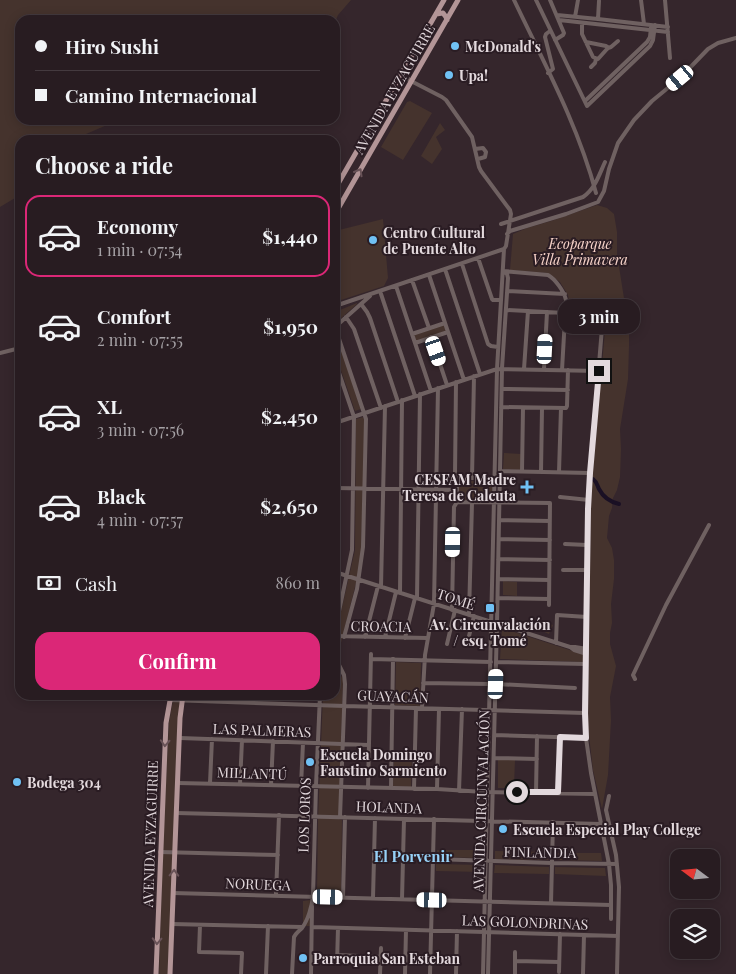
<!DOCTYPE html>
<html lang="en">
<head>
<meta charset="utf-8">
<style>
	body { margin:0; font-family:"Playfair Display",serif; background:#30252a; color:#f1f3f6; height:100vh; display:flex; flex-direction:column; font-size:19px; white-space:nowrap }
	* { box-sizing:border-box; margin:0 }
	p { font-size:16px; color:#a5a1a5 }
	.icon { flex:none; width:28px; height:28px; fill:none; stroke:currentColor; stroke-width:2; stroke-linecap:round; stroke-linejoin:round }
	.map { position:relative; flex:1; overflow:hidden }
	.sheet { position:absolute; left:15px; top:135px; width:325px; height:565px; display:flex; flex-direction:column; background:#281c21; border-radius:15px; box-shadow:0 2px 12px #0003,0 0 0 1px #443a3f }
	.sheet>* { flex:none }
	.hud { position:absolute; left:15px; top:15px; width:325px; height:110px; border-radius:15px; box-shadow:0 2px 12px #0003,0 0 0 1px #443a3f; display:grid; align-content:center; height:110px; padding:0 20px; background:#281c21 }
	.needle { width:32px; rotate:286deg }
	.buttons { position:absolute; left:670px; top:849px; display:grid; gap:10px }
	.buttons a { display:grid; place-items:center; width:50px; height:50px; border-radius:10px; background:#281c21; box-shadow:0 2px 12px #0003,0 0 0 1px #443a3f; font-size:25px }
	.end { position:absolute; width:22px; height:22px; margin:-11px; border:6px solid #e3d9dd; background:#111; box-shadow:0 0 0 2px #111 }
	.from { border-radius:50% }
	.bubble { position:absolute; height:35px; border-radius:15px; background:#281c21; box-shadow:0 2px 12px #0003,0 0 0 1px #443a3f; font-size:16px; font-weight:700; line-height:35px; text-align:center }
	.car { position:absolute; width:15px; height:30px; margin:-15px -8px; border-radius:6px; box-shadow:0 0 4px 1px #0007; background:linear-gradient(#fff 24%,#345 0 40%,#fff 0 76%,#345 0 86%,#fff 0) }
	.hud b { display:flex; align-items:center; gap:18px; height:48px; font-size:19px }
	.hud b+b { border-top:1px solid #443a3f }
	.hud i { width:12px; height:12px; background:#f1f3f6 }
	ul { padding:0; list-style:none }
	li { display:flex; align-items:center; gap:15px; height:82px; margin:0 10px 8px; padding:0 10px; border:2px solid transparent; border-radius:15px }
	li div { flex:1 }
	li b { display:block; font-size:19px }
	li em { font-style:normal; font-weight:700 }
	li.selected { border-color:#db2777 }
	li>.icon { width:45px; height:45px; stroke-width:1.5 }
	h2 { padding:0 20px; font-size:22px; line-height:60px }
	.pay { display:flex; align-items:center; gap:12px; height:55px; padding:0 20px; font-size:19px }
	.pay p { margin-inline-start:auto }
	.action { display:flex; gap:10px; margin-top:auto; padding:10px 20px }
	.action a { flex:1; height:58px; border-radius:15px; background:#db2777; color:#fff; font-size:20px; font-weight:700; line-height:58px; text-align:center }
	.map>svg:first-child { display:block }
	.green { fill:#45332d }
	.lines { fill:none; stroke-linecap:round; stroke-linejoin:round }
	.canal { stroke:#1a1024; stroke-width:4 }
	.minor { stroke:#6f6161; stroke-width:4 }
	.major { stroke:#b39597; stroke-width:5 }
	.oneway { stroke:#685257 }
	.route { stroke:#e3d9dd; stroke-width:6 }
	.poi-dot { fill:#70c1f4; stroke:#2a1c23; stroke-width:2 }
	.labels { text-anchor:middle; dominant-baseline:central; stroke-width:4; stroke-linejoin:round; paint-order:stroke }
	.poi-label { font-size:14px; font-weight:bold; fill:#e3d9dd; stroke:#2a1c23; text-anchor:start }
	.street-label { font-size:14px; fill:#e3d9dd; stroke:#2a1c23 }
	.park-label { font-size:14px; font-style:italic; fill:#f8d4ca; stroke:#2a1c23 }
	.neighbourhood-label { font-size:15px; font-weight:bold; fill:#97d1f7; stroke:#2a1c23 }
</style>
</head>
<body>
<div class="map">
<svg width="736" height="974" viewBox="0 0 736 974">
	<rect width="100%" height="100%" fill="#35262c"/>
	<path class="green" d="M0,0H351L338,15L335,22V20H20V120H131L107,125L86,134L76,140H20V195L0,207Z
		M410,101L432,113L403,160L381,147L407,102Z
		M440,123L445,130L436,137L442,149L432,164L421,156Z
		M597,205L607,208L614,214L617,232V254L629,330V346L628,379L620,429L621,449L620,477L617,490L613,498L612,508L609,516L607,538L612,548L614,560V579L611,604L612,623L610,633V644L616,666L610,697L611,720L608,775L602,809L593,770L588,727L591,495L605,330L600,325L585,326L581,319L570,307L568,295L560,282L548,273L510,270L513,234L527,228L551,221Z
		M383,219L388,278L384,286L335,302V231Z
		M357,303V304L339,320L335,312Z
		M444,324L446,331L416,341L413,335Z
		M335,333L338,339L361,409L355,411L335,353Z
		M363,417L365,421L361,552L358,575L339,651L336,656L335,638L355,550L356,419Z
		M504,453L521,454V470L503,469Z
		M458,481H492V501H458Z
		M503,581L517,582V596L503,595Z
		M538,620L553,625L549,634L535,628Z
		M502,628L585,655V662L500,659Z
		M335,661L343,680L339,819L342,820L341,895L317,894L318,819L323,695H335Z
		M396,662L421,663L420,706L395,705Z
		M174,695H182L168,974H159L163,840L169,722Z
		M394,752L412,753L411,787L393,786Z
		M498,759H515L514,788H498Z
		M437,850H482V858L436,857Z
		M495,851L549,852L548,860L495,859Z
		M556,853H601L602,861L555,860Z
		M436,864L482,865V872L436,871Z
		M495,865L549,867V874L494,873Z
		M555,867L605,868L606,876L555,874Z
		M310,900L311,926H303V901Z"/>
	<g class="lines">
		<path class="canal" d="M593,479C597,482 597,485 599,489C603,497 611,502 619,504"/>
		<path class="minor" d="M514,0C544,63 578,125 596,193
			M536,0L587,106L650,46L653,40L655,25
			M550,0L564,33L563,35L555,40
			M641,0L644,24
			M665,0L670,58
			M557,15L598,19L668,27
			M575,17L578,0
			M598,19L599,1
			M559,20L668,32
			M582,23V34L593,57L598,59L607,49L608,48L606,46L586,42
			M608,48L611,47L618,41
			M591,67L595,63L596,59
			M405,68L406,76L409,80L442,97L446,100L472,137L479,167L481,171L510,210L511,214L506,246L504,249L497,369L483,974
			M548,73L553,69L545,37L546,34L550,31
			M585,101L647,42L650,37L651,27
			M475,149L483,148L486,152L485,157L478,159
			M501,224L583,197C595,189 599,175 605,162
			M507,234L510,231L566,214L598,202L604,191L609,169L618,143L634,120L652,101L680,78L708,49L718,43L736,38
			M478,258L492,299L493,300H501
			M462,264L488,344L491,346L498,347
			M445,269L480,374
			M503,271L548,275C555,279 564,291 566,300L562,370
			M429,275L464,380
			M412,280L429,328
			M396,286L431,391
			M380,291L415,396
			M507,291L565,294
			M361,304L367,312L370,318L398,402
			M335,306L504,249
			M506,310L565,313
			M346,317L354,329L381,408
			M335,327L366,419L363,547L357,589L344,637
			M335,327L370,296
			M602,328L590,473L588,509L586,738L591,773L609,864L611,885V919
			M412,334L445,323
			M431,337L447,385
			M415,343L448,332
			M0,353L20,348
			M335,361L354,417L352,550L335,630
			M524,369L528,311
			M544,369L547,312
			M502,389L568,390
			M501,407L566,408L567,406L568,370
			M335,423L497,369L599,371
			M500,471L590,473
			M522,471L523,408
			M541,472L542,408
			M559,472L561,408
			M457,478H495
			M472,478L474,376
			M335,488L456,490
			M560,497L589,500
			M457,502L550,503L549,605
			M499,520L550,521
			M499,539L550,540
			M565,544L587,545
			M498,559L550,560
			M563,570H587
			M335,572L570,647L574,650L587,654
			M498,579L549,580
			M381,587L385,406
			M400,593L402,400
			M417,598L420,394
			M498,598L549,599
			M452,610L454,507L457,502V478L455,475L456,382
			M469,615L472,503
			M335,636L427,638
			M365,637L378,586
			M385,637L396,592
			M405,638L415,598
			M556,643L557,615L587,617
			M447,644L455,610
			M467,644L474,616
			M570,647H575L587,649
			M335,657L344,675L345,684L340,817
			M371,659L491,662
			M496,662L586,664
			M635,679L633,675L666,605L709,525
			M423,683L490,684
			M496,684L575,688
			M170,700L345,706L585,713
			M422,708L425,655L434,604L438,388
			M494,735L586,738
			M180,738L368,745
			M494,758L537,759
			M178,783L437,789L484,792L595,794
			M210,783L212,739
			M240,784L242,740
			M271,785L273,741
			M301,786L303,743
			M368,788L371,654
			M391,788L393,659
			M414,789L416,708
			M437,789L439,709
			M459,791L462,709
			M536,793L537,736
			M559,793L560,737
			M609,796L606,810L616,855L619,887L617,974
			M176,813L601,824
			M160,852L278,855
			M433,859L552,863L617,864
			M173,893L611,905
			M276,895L279,815
			M343,897L345,817
			M373,898L375,818
			M402,899L404,819
			M551,903L553,822
			M172,924L302,927
			M200,925L199,952L242,953L241,974
			M312,927L618,936
			M515,952V974
			M337,955L381,957
			M516,961L559,962
			M337,964L338,928
			M559,972L560,934
			M266,974L268,926
			M292,974L294,937C296,933 298,932 302,928C308,920 312,906 313,896L316,786L320,695
			M311,974L312,906
			M380,974L381,948
			M405,974L406,930
			M430,974L434,819
			M456,974L457,931
			M488,974L497,624L502,368L508,278L507,274L503,271
			M583,974L584,935"/>
		<path class="major" d="M436,14L443,13L446,17L447,20
			M335,189L444,0
			M335,214L458,0
			M156,974L166,723L171,695
			M170,974L180,718L183,695"/>
	</g>
	<defs><path id="oneway-chevron" d="M-2-3.5L2.5 0L-2 3.5" fill="none" stroke-width="1.6" stroke-linecap="round" stroke-linejoin="round" transform="scale(1.25)"/></defs>
	<g class="oneway">
		<use href="#oneway-chevron" transform="translate(359 172) rotate(-60)"/>
		<use href="#oneway-chevron" transform="translate(165 743) rotate(93)"/>
		<use href="#oneway-chevron" transform="translate(174 873) rotate(-88)"/>
		<use href="#oneway-chevron" transform="translate(157 941) rotate(92)"/>
	</g>
	<g class="lines">
		<path class="route" d="M517,792H558L560,737L586,738L585,713L588,509L590,473L599,371"/>
	</g>
	<g class="poi-dot">
		<circle cx="455" cy="46" r="5"/>
		<circle cx="449" cy="75" r="5"/>
		<circle cx="373" cy="240" r="5"/>
		<path d="M524.5 479.5h5v5h5v5h-5v5h-5v-5h-5v-5h5z"/>
		<rect x="485" y="603" width="10" height="10" rx="2.5"/>
		<circle cx="310" cy="762" r="5"/>
		<circle cx="17" cy="782" r="5"/>
		<circle cx="503" cy="829" r="5"/>
		<circle cx="303" cy="958" r="5"/>
	</g>
	<g class="labels">
		<g class="poi-label">
			<text x="465" y="46">McDonald's</text>
			<text x="459" y="75">Upa!</text>
			<text x="383" y="232">Centro Cultural<tspan x="383" dy="16">de Puente Alto</tspan></text>
			<text x="516" y="479" text-anchor="end">CESFAM Madre<tspan x="516" dy="16">Teresa de Calcuta</tspan></text>
			<text x="490" y="624" text-anchor="middle">Av. Circunvalación<tspan x="490" dy="16">/ esq. Tomé</tspan></text>
			<text x="320" y="754">Escuela Domingo<tspan x="320" dy="16">Faustino Sarmiento</tspan></text>
			<text x="27" y="782">Bodega 304</text>
			<text x="513" y="829">Escuela Especial Play College</text>
			<text x="313" y="958">Parroquia San Esteban</text>
		</g>
		<g class="street-label">
			<text transform="translate(394 89) rotate(-60)">AVENIDA EYZAGUIRRE</text>
			<text transform="translate(456 599) rotate(18)">TOMÉ</text>
			<text transform="translate(381 626) rotate(1)">CROACIA</text>
			<text transform="translate(393 696) rotate(2)">GUAYACÁN</text>
			<text transform="translate(262 730) rotate(2)">LAS PALMERAS</text>
			<text transform="translate(252 773) rotate(2)">MILLANTÚ</text>
			<text transform="translate(481 801) rotate(-88)">AVENIDA CIRCUNVALACIÓN</text>
			<text transform="translate(389 807) rotate(2)">HOLANDA</text>
			<text transform="translate(304 815) rotate(-88)">LOS LOROS</text>
			<text transform="translate(150 834) rotate(-88)">AVENIDA EYZAGUIRRE</text>
			<text transform="translate(540 852) rotate(1)">FINLANDIA</text>
			<text transform="translate(258 884) rotate(2)">NORUEGA</text>
			<text transform="translate(525 922) rotate(2)">LAS GOLONDRINAS</text>
		</g>
		<g class="park-label">
			<text x="580" y="243">Ecoparque<tspan x="580" dy="16">Villa Primavera</tspan></text>
		</g>
		<g class="neighbourhood-label">
			<text x="413" y="856">El Porvenir</text>
		</g>
	</g>
</svg>
<div class="buttons">
<a><svg class="needle" viewBox="-14 -14 28 28"><path d="M0-13l5 13h-10z" fill="#e53935"/><path d="M0 13l5-13h-10z" fill="#a5a1a5"/></svg></a>
<a><svg class="icon" aria-label="layers" viewBox="0 0 24 24"><path d="M12 4l9 5-9 5-9-5zM3 14l9 5 9-5"/></svg></a>
</div>
<i class="end from" style="left:517px;top:792px"></i>
<i class="end" style="left:599px;top:371px"></i>
<div class="bubble" style="left:558px;top:299px;width:82px">3 min</div>
<i class="car" style="left:680px;top:78px;rotate:230deg"></i>
<i class="car" style="left:545px;top:349px;rotate:3deg"></i>
<i class="car" style="left:436px;top:351px;rotate:161deg"></i>
<i class="car" style="left:453px;top:542px;rotate:181deg"></i>
<i class="car" style="left:496px;top:684px;rotate:2deg"></i>
<i class="car" style="left:328px;top:897px;rotate:91deg"></i>
<i class="car" style="left:432px;top:900px;rotate:271deg"></i>
<div class="hud">
<b><i class="from"></i>Hiro Sushi</b>
<b><i></i>Camino Internacional</b>
</div>
<section class="sheet">
<h2>Choose a ride</h2>
<ul>
<li class="selected"><svg class="icon" aria-label="car" viewBox="0 0 24 24"><path d="M5 17H2v-5l4-1 3-4h7l3 4 3 1v5h-3M9 17h6M6 11h13"/><circle cx="7" cy="17" r="2"/><circle cx="17" cy="17" r="2"/></svg><div><b>Economy</b><p>1 min · 07:54</p></div><em>$1,440</em></li>
<li><svg class="icon" aria-label="car" viewBox="0 0 24 24"><path d="M5 17H2v-5l4-1 3-4h7l3 4 3 1v5h-3M9 17h6M6 11h13"/><circle cx="7" cy="17" r="2"/><circle cx="17" cy="17" r="2"/></svg><div><b>Comfort</b><p>2 min · 07:55</p></div><em>$1,950</em></li>
<li><svg class="icon" aria-label="car" viewBox="0 0 24 24"><path d="M5 17H2v-5l4-1 3-4h7l3 4 3 1v5h-3M9 17h6M6 11h13"/><circle cx="7" cy="17" r="2"/><circle cx="17" cy="17" r="2"/></svg><div><b>XL</b><p>3 min · 07:56</p></div><em>$2,450</em></li>
<li><svg class="icon" aria-label="car" viewBox="0 0 24 24"><path d="M5 17H2v-5l4-1 3-4h7l3 4 3 1v5h-3M9 17h6M6 11h13"/><circle cx="7" cy="17" r="2"/><circle cx="17" cy="17" r="2"/></svg><div><b>Black</b><p>4 min · 07:57</p></div><em>$2,650</em></li>
</ul>
<div class="pay"><svg class="icon" aria-label="cash" viewBox="0 0 24 24"><path d="M3 7h18v10H3z"/><circle cx="12" cy="12" r="2"/></svg>Cash<p>860 m</p></div>
<div class="action"><a>Confirm</a></div>
</section>
</div>
</body>
</html>
